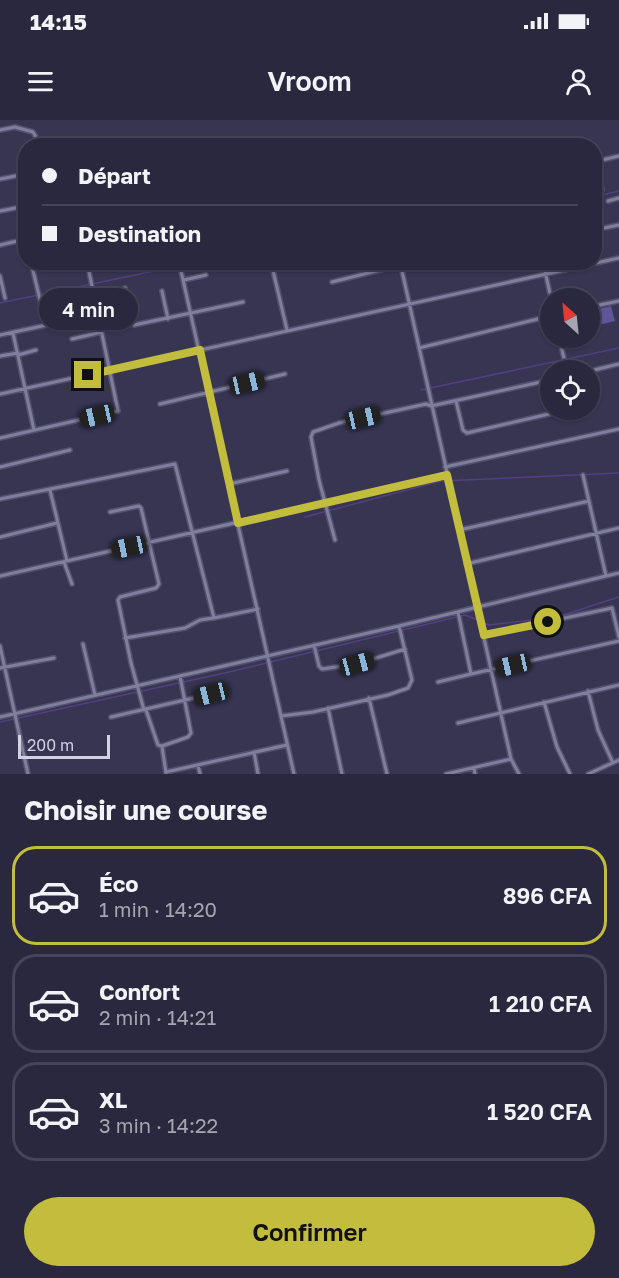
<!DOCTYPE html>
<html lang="fr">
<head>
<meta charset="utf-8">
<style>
	body { margin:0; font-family:"Golos Text",sans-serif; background:#353449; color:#f1f3f6; height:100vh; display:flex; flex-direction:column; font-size:22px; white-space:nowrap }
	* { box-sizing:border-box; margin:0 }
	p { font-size:20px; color:#a5a6b0 }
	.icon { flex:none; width:33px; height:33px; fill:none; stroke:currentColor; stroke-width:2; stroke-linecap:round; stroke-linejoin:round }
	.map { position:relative; height:654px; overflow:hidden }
	.drawer { display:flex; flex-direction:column; background:#29283e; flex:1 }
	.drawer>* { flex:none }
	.top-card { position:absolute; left:18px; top:18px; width:584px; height:132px; border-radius:24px; box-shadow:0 2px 4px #0004,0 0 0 2px #454458; display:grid; align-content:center; height:132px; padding:0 24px; background:#29283e }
	.needle { width:39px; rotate:333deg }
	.controls { position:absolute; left:540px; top:168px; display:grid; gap:12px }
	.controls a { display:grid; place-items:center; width:60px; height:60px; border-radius:50%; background:#29283e; box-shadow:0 2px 4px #0004,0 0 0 2px #454458; font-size:30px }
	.scale { position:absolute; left:18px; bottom:15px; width:92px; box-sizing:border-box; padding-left:6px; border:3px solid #d1d1e3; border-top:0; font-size:16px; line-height:21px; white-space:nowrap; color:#d1d1e3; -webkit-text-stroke:4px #373552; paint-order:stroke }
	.end { position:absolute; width:27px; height:27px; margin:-14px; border:8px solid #c3bd3e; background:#111; box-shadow:0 0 0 3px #111 }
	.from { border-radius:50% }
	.bubble { position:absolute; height:42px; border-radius:21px; background:#29283e; box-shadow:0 2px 4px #0004,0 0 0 2px #454458; font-size:20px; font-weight:600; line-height:42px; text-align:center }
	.car { position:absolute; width:18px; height:36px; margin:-18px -9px; border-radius:8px; box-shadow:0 0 4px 2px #0007; background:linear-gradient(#222 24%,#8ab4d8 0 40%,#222 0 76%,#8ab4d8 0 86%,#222 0) }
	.top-card b { display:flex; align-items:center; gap:21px; height:57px; font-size:22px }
	.top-card b+b { border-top:2px solid #454458 }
	.top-card i { width:15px; height:15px; background:#f1f3f6 }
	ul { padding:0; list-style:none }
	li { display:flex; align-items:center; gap:18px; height:99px; margin:0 12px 9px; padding:0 12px; border:3px solid #454458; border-radius:24px }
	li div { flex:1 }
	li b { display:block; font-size:22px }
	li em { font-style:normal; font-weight:600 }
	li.selected { border-color:#c3bd3e }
	li>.icon { width:54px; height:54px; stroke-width:1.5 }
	h2 { padding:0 24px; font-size:27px; line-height:72px }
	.button { display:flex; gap:12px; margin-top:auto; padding:12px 24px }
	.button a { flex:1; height:69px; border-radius:36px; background:#c3bd3e; color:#111; font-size:24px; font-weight:600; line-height:69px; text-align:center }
	.status { display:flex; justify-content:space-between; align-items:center; height:42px; padding:0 30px; background:#29283e; direction:ltr }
	.status svg { height:16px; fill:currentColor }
	header { display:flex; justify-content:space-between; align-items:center; height:78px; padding:0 24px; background:#29283e; font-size:27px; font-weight:600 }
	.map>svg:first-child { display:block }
	.green { fill:#5d5699 }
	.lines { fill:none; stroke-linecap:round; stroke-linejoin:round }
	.stream { stroke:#543f81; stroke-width:1.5 }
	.street-casing { stroke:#54526b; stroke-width:6 }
	.street { stroke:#7f7e9f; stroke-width:3 }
	.route { stroke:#c3bd3e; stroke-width:8 }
</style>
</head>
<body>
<div class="status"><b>14:15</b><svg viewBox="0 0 49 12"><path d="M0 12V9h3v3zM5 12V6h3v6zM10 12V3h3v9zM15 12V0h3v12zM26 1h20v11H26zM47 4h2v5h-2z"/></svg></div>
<header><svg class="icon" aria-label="menu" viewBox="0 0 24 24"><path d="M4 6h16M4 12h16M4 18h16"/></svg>Vroom<svg class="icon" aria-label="person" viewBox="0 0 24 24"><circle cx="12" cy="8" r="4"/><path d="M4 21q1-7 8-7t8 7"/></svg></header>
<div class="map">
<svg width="619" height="654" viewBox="0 0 619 654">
	<rect width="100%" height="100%" fill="#373552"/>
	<path class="green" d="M611,186L615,201L590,207V191Z"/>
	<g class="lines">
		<path class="stream" d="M594,77L619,71
			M0,183L159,150L175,142
			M421,270L619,228
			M305,397L441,361L619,353
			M482,502L489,505L557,497L619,477
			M0,602L229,552L465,495L478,500"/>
		<g class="street-casing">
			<path id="street" d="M0,10L15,7L33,12L41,26
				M594,42L619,36
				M596,42L602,70
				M0,59L26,54
				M608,81L619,78
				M0,91L26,86
				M594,110L619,105
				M0,125L26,119
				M31,142L46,205
				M179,142L294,654
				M271,142L287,210
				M400,142L507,621L511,639L519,654
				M543,142L551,178
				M242,147L260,142
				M402,150L446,142
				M0,156L5,178
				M184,160L206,155
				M332,162L400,145
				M125,168L134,205L243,182
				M162,171L168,199
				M590,187L619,181
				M13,213L34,310
				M0,215L98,194
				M559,218L567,250
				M72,219L102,212
				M419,228L550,196
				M18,235L36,230
				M0,236L18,233
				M590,251L619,244
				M0,274L619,138
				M456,281L463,310L467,313L566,290
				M160,284L285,254
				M0,318L118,291L87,142
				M0,347L70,330
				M445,347L619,309
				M583,355L606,456L619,453
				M229,364L287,351
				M50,370L67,441
				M0,379L175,344L214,498L258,489
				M110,392L139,386L141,388L159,464L156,468L120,477L118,480L131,543L144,590
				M459,410L589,381
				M0,417L57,403
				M335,420L319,360L311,317L313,312L339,303L426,284L431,286L550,260
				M64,442L72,464
				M466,444L619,408
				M0,456L447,355
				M458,492L471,554L619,521
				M484,515L612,488L619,517
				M125,518L185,508L200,500L213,498
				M83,524L95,575
				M314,525L319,546L322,549L357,544L405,529
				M0,526L28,654
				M0,548L54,538
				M438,562L471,554
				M588,571L598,610L613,643
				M369,578L387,654
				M544,582L557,627L570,654
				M328,588L342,654
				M146,590L158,625L162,626
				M281,596L313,592L388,575L408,568L412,560L399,506
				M0,597L399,506L606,456
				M111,597L211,574
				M458,603L619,565
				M254,632L258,654
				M198,645L200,654
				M474,648L475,654
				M166,652L287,625
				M166,653L162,626L188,617L191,613L180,556
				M446,654L511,639
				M588,654L619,640"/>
		</g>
		<use href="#street" class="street"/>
	</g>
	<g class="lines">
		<path class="route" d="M88,255L200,230L238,403L447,355L484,515L548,502"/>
	</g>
</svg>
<div class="controls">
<a><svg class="needle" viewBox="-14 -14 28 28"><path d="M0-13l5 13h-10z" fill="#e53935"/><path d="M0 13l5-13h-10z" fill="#a5a6b0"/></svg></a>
<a><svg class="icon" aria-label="locate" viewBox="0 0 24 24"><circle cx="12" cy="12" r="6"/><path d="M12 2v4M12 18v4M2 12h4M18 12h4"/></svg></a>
</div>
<div class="scale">200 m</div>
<i class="end from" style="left:548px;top:502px"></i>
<i class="end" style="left:88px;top:255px"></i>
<div class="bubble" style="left:39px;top:168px;width:99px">4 min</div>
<i class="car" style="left:247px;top:263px;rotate:77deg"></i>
<i class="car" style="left:97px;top:296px;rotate:257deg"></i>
<i class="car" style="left:363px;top:298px;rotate:77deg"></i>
<i class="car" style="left:129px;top:427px;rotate:258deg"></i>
<i class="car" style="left:357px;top:544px;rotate:75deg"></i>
<i class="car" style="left:513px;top:545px;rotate:257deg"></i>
<i class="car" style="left:211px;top:574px;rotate:256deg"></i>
<div class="top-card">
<b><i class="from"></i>Départ</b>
<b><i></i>Destination</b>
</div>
</div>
<section class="drawer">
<h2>Choisir une course</h2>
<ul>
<li class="selected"><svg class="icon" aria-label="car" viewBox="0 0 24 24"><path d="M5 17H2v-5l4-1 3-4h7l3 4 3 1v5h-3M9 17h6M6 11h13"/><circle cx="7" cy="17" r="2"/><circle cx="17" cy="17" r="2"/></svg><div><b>Éco</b><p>1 min · 14:20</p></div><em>896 CFA</em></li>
<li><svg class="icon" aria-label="car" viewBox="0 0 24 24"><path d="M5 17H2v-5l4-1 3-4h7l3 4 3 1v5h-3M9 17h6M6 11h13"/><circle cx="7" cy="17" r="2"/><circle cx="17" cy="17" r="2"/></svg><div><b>Confort</b><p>2 min · 14:21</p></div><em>1 210 CFA</em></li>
<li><svg class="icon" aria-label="car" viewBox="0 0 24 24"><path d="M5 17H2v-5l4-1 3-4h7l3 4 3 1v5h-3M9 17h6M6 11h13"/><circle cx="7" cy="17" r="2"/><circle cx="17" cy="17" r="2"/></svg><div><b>XL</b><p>3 min · 14:22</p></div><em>1 520 CFA</em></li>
</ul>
<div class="button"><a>Confirmer</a></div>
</section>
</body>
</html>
